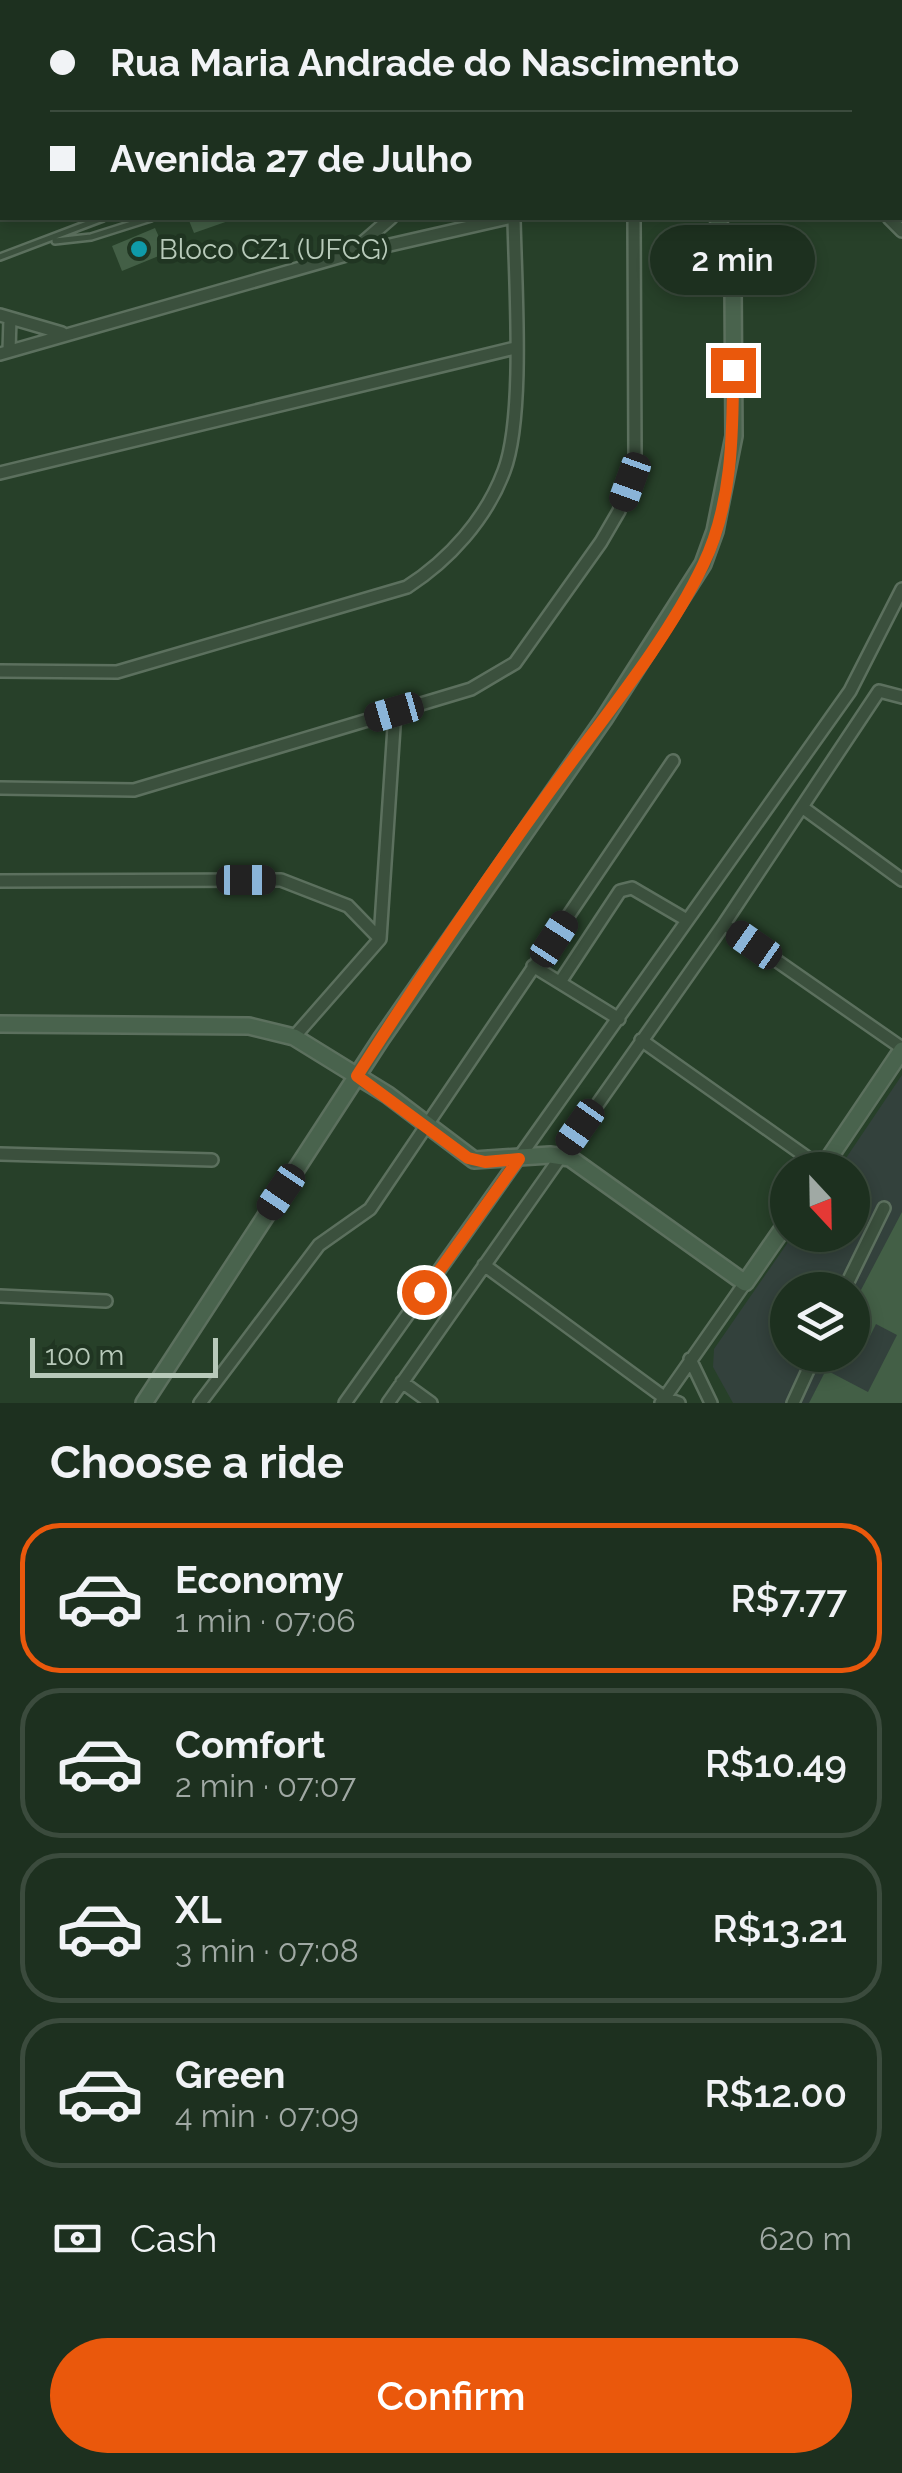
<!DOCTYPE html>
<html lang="en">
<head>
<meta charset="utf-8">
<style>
	body { margin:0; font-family:Raleway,sans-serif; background:#253828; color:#f1f3f6; height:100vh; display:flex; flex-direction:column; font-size:38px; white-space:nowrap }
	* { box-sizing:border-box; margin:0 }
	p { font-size:32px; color:#a0a9a4 }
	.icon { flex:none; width:55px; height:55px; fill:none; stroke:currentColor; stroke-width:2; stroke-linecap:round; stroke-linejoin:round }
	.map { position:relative; height:1403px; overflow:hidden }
	.panel { display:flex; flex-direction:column; background:#1d301f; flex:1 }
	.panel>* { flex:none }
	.guide { position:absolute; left:0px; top:0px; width:902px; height:220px; box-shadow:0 5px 15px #0003,0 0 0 2px #3b4b3d; display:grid; align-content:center; height:220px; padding:0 50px; background:#1d301f }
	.needle { width:65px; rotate:158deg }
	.controls { position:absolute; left:770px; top:1152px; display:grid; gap:20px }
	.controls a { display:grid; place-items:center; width:100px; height:100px; border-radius:50%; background:#1d301f; box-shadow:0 5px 15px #0003,0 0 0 2px #3b4b3d; font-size:50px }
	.scale { position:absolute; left:30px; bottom:25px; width:188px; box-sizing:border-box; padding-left:10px; border:5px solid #b8caba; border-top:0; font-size:28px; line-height:35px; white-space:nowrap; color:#b8caba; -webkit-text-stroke:8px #203522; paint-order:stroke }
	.end { position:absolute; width:45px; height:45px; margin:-22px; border:12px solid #ea580c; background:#fff; box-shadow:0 0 0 5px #fff }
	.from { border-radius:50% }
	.bubble { position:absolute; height:70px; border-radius:35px; background:#1d301f; box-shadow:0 5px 15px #0003,0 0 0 2px #3b4b3d; font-size:32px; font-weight:600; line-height:70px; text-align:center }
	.car { position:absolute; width:30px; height:60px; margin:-30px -15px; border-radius:12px; box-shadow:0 0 8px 2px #0007; background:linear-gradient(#222 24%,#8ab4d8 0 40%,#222 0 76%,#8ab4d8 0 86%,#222 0) }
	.guide b { display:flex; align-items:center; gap:35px; height:95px; font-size:38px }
	.guide b+b { border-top:2px solid #3b4b3d }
	.guide i { width:25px; height:25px; background:#f1f3f6 }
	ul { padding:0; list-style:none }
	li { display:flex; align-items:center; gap:30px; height:150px; margin:0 20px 15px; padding:0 30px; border:5px solid #3b4b3d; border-radius:40px }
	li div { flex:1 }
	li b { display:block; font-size:38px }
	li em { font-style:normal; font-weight:600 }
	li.on { border-color:#ea580c }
	li>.icon { width:90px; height:90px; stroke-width:1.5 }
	h2 { padding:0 50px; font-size:45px; line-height:120px }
	.pay { display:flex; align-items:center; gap:25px; height:110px; padding:0 50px; font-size:38px }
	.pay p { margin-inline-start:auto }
	.button { display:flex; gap:20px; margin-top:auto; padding:20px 50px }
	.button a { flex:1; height:115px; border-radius:60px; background:#ea580c; color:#fff; font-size:40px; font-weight:600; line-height:115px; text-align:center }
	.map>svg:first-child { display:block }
	.medical { fill:#33413c; fill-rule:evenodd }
	.green { fill:#454f36 }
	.building { fill:#435f46 }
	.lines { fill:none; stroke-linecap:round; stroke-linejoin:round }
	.lane-casing { stroke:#5c705e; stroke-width:10 }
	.street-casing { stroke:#5c705e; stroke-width:16 }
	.secondary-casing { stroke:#5c705e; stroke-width:20 }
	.lane { stroke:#3b503d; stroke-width:5 }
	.street { stroke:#3b503d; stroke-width:11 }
	.secondary { stroke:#49634d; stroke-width:15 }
	.route { stroke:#ea580c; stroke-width:12 }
	.culture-dot { fill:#0f9aa8; stroke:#203522; stroke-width:4 }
	.labels { text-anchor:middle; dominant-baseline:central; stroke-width:9; stroke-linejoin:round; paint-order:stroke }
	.poi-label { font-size:28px; fill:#b8caba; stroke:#203522; text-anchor:start }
</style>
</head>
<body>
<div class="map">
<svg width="902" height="1403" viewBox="0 0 902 1403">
	<rect width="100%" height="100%" fill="#274029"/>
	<path class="medical" d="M902,1075V1403H733L713,1367L714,1349L793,1235H852V1170H838ZM788,1290H852V1355H788Z"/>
	<path class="green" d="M855,0H902V144L900,2Z"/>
	<path class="building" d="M188,218H234V219L194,233Z
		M155,228L166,253L122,271L112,246Z
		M902,1212V1403H809L826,1370L868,1392L897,1335L876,1324L865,1346L852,1340V1307Z"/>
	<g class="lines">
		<g class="lane-casing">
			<path id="lane" d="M87,0L88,2
				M505,0L506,2
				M55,241L91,237L151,218
				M0,257L103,218"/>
		</g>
		<g class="street-casing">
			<path id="street" d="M550,2L551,0
				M889,218L902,231
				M354,250L391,218
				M0,315L62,333
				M9,351L10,318
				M0,354L346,255L508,218
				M0,473L515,348
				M0,671L117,672L407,587C449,560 486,519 504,471C525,416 515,281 514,218
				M0,788L134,790L471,689L515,663L601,542L619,511L635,456L634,218
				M802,807L902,880
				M0,881L281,880L348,906L380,939
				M724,924L902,1048
				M533,966L619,1019
				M560,982L620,891L632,888L685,919
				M294,1037L380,939L395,712
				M641,1040L822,1168
				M0,1154L212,1160
				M484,1265L665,1398L679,1403
				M844,1290L884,1208
				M0,1296L106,1301
				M690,1359L711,1403
				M402,1382L431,1403
				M200,1403L319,1245L370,1209L673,761
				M345,1403L850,691L902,589
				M388,1403L724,924L879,691L902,697
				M661,1403L745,1283
				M793,1403L815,1355"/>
		</g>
		<g class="secondary-casing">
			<path id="secondary" d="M622,0L623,2
				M712,0L713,2
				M900,161H902
				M0,1024L249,1026L294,1037L388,1095L474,1160L550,1155L570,1158L745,1283L788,1221
				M821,1170L902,1050
				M144,1403L381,1039L604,719L703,564L715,531L734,436L733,286L718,218"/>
		</g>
		<use href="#lane" class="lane"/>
		<use href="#street" class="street"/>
		<use href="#secondary" class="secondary"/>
	</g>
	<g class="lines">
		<path class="route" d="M424,1292L519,1159L485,1162L468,1158L357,1076C417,982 480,888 545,798C597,725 665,645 703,565C732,506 733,434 733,370"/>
	</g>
	<circle class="culture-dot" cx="139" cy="249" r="10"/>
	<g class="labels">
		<g class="poi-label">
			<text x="159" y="249">Bloco CZ1 (UFCG)</text>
		</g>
	</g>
</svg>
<div class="controls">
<a><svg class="needle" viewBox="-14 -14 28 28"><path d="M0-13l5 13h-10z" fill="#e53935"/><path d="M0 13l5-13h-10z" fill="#a0a9a4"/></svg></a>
<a><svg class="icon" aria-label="layers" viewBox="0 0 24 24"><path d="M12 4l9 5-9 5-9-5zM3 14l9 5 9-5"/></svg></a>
</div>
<div class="scale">100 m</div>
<i class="end from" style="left:424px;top:1292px"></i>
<i class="end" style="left:733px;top:370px"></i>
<div class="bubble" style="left:650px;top:225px;width:165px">2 min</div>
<i class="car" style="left:630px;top:482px;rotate:200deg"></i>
<i class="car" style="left:394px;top:712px;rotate:254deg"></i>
<i class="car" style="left:246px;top:880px;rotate:90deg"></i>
<i class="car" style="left:554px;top:939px;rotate:33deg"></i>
<i class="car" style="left:754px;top:945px;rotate:305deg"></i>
<i class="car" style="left:580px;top:1127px;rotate:215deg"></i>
<i class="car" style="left:281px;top:1192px;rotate:214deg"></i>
<div class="guide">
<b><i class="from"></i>Rua Maria Andrade do Nascimento</b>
<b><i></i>Avenida 27 de Julho</b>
</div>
</div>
<section class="panel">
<h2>Choose a ride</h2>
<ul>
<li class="on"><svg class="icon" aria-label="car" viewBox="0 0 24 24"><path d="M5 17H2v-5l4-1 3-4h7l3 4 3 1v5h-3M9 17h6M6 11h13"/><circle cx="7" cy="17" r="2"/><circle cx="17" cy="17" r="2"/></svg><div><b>Economy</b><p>1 min · 07:06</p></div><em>R$7.77</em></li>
<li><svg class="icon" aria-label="car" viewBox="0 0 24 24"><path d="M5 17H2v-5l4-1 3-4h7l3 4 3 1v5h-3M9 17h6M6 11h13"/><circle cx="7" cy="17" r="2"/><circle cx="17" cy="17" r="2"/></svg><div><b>Comfort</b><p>2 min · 07:07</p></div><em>R$10.49</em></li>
<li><svg class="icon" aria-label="car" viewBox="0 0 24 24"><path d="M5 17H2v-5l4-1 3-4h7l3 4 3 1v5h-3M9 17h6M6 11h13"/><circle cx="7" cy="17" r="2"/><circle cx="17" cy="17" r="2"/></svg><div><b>XL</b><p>3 min · 07:08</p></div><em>R$13.21</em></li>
<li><svg class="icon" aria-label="car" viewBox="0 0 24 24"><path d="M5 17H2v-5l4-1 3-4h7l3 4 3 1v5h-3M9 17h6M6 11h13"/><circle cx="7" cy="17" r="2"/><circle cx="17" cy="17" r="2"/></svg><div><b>Green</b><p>4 min · 07:09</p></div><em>R$12.00</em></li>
</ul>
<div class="pay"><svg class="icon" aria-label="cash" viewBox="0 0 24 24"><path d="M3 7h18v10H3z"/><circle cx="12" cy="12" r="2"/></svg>Cash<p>620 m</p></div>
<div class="button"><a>Confirm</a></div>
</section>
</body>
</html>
